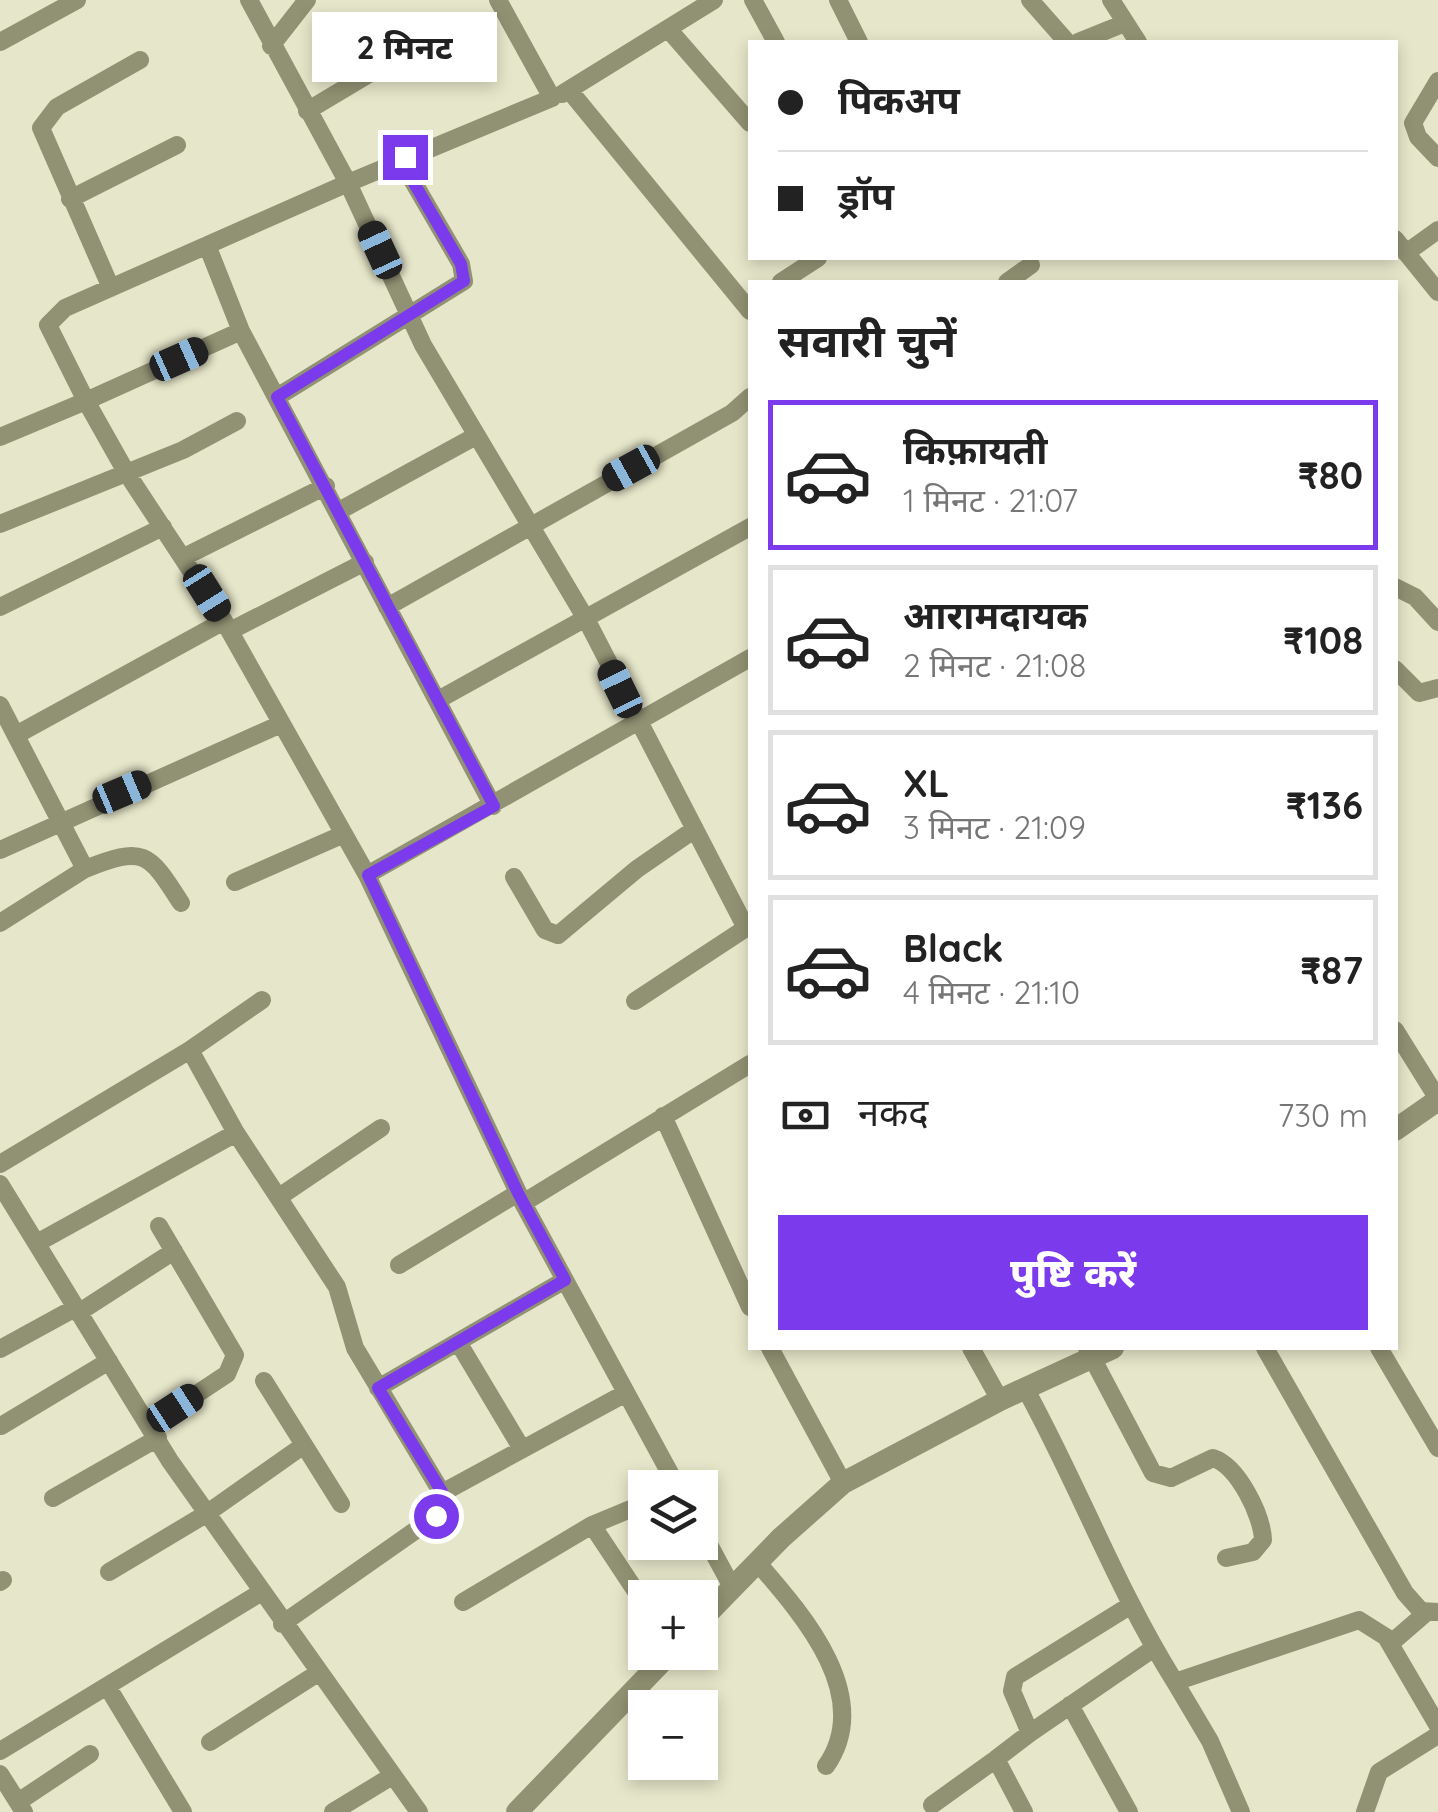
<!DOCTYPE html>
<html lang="hi">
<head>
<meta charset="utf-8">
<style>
	body { margin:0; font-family:Quicksand,"Noto Sans Devanagari",sans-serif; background:#f6f6f6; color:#222; height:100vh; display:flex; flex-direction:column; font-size:38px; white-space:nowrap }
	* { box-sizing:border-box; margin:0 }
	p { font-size:32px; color:#767676 }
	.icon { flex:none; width:55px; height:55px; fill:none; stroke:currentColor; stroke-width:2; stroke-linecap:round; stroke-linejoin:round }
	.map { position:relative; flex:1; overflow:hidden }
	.drawer { position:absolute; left:748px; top:280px; width:650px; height:1070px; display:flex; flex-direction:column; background:#fff; border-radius:0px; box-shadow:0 5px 15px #0003 }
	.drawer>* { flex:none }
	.banner { position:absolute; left:748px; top:40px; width:650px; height:220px; border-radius:0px; box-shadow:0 5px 15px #0003; display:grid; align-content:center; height:220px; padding:0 30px; background:#fff }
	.tools { position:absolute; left:628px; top:1470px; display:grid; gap:20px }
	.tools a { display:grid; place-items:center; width:90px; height:90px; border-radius:0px; background:#fff; box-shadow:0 5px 15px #0003; font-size:50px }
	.end { position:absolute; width:45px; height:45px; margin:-22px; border:12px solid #7c3aed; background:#fff; box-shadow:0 0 0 5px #fff }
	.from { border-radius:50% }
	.bubble { position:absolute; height:70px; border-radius:0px; background:#fff; box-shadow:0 5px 15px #0003; font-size:32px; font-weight:800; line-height:70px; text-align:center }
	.car { position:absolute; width:30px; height:60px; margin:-30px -15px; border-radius:12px; box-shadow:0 0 8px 2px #0007; background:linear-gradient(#222 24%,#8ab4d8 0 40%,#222 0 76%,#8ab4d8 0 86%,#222 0) }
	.banner b { display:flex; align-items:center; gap:35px; height:95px; font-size:38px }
	.banner b+b { border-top:2px solid #e0e0e0 }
	.banner i { width:25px; height:25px; background:#222 }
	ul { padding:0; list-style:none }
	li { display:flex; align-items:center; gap:30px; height:150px; margin:0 20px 15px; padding:0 10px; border:5px solid #e0e0e0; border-radius:0px }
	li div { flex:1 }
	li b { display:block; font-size:38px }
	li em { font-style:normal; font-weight:800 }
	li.active { border-color:#7c3aed }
	li>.icon { width:90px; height:90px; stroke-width:1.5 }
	h2 { padding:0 30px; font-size:45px; line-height:120px }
	.pay { display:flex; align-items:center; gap:25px; height:110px; padding:0 30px; font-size:38px }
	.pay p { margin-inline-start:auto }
	.cta { display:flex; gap:20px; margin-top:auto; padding:20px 30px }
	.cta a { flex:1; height:115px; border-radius:0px; background:#7c3aed; color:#fff; font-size:40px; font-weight:800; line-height:115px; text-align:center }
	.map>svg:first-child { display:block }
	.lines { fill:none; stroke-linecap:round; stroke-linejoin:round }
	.minor { stroke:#919173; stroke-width:18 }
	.tertiary { stroke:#919173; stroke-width:22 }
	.route { stroke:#7c3aed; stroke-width:12 }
</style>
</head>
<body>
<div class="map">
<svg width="1438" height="1812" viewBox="0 0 1438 1812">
	<rect width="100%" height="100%" fill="#e6e6ca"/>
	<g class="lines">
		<path class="minor" d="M498,0L552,98L348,183L423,345L586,619L746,928L750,927
			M753,0L776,42
			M838,0L859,42
			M1030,0L1067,42
			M1111,0L1138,42
			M669,30L750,123
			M0,42L77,0
			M1078,42L1125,23
			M271,46L307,0
			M1438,81L1413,123L1418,137L1438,158
			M569,90L750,311
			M562,94L714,0
			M307,111L394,59
			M70,199L177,145
			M1395,239L1438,292
			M207,245L241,331L493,806
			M1406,253L1438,230
			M781,282L818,258
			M1007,282L1031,265
			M111,288L41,128L57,107L140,60
			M241,331L86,401L48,325L65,308L348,183L249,0
			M277,397L464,281L461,264L400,159
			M0,437L86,401L126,472L224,621L367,875L523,1203L750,1064
			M339,511L474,437
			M0,524L183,450L237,421
			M184,557L326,486
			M1395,587L1415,597L1438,622
			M0,607L163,527
			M387,607L732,413L750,397
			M230,631L365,562
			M1395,669L1419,693L1438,688
			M438,700L750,527
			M0,705L85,869L0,923
			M16,735L224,621
			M0,850L281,724
			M85,869C144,846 148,851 181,903
			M367,875L750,658
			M514,877L545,930L558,935L637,869L695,829
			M235,882L344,834
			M635,1001L746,928
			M1395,1030L1438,1099
			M190,1050L262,1000
			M663,1116L750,1307
			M0,1164L190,1050L236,1133L337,1287L355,1348L442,1493L626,1393
			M0,1184L170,1461L419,1812
			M279,1197L381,1128
			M523,1203L678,1488
			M37,1243L236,1133
			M399,1265L518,1193
			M78,1313L174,1251
			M458,1342L522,1449
			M770,1348L843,1483
			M971,1348L1000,1400
			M1087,1348L1153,1473L1171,1478L1213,1458C1238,1466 1262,1515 1263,1540L1253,1552L1226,1558
			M1265,1348L1405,1593L1421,1611L1438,1612
			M1379,1348L1438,1448
			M0,1349L75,1308
			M264,1381L341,1504
			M378,1388L565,1280
			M1025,1388C1078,1484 1116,1588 1175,1682L1359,1620L1386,1637L1438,1726
			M150,1425L227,1374L235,1355L159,1226
			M1,1426L109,1361
			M53,1498L158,1438
			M645,1503L592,1525L645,1605
			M700,1528L732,1587
			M757,1562C802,1614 875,1696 826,1766
			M109,1572L206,1514L304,1445
			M0,1582L3,1580
			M463,1602L592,1525
			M282,1624L436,1516L442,1493
			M1390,1644L1427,1612
			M1175,1682L1210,1741L1241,1812
			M107,1686L183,1812
			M1070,1705L1129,1812
			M1030,1733L1154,1648
			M210,1742L318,1673
			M0,1751L260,1593
			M0,1774L24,1812
			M18,1802L90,1754
			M932,1805L996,1759
			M333,1812L392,1776
			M1024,1812L996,1759L1030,1733L1012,1691L1015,1677L1131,1605
			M1365,1812L1379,1772L1438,1735"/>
		<path class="tertiary" d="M1395,1130L1438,1100
			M700,1621L781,1538L843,1483L1000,1400L1113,1348
			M517,1812L671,1652"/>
	</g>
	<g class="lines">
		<path class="route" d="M405,157L400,159L461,264L464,281L277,397L494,806L368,875L518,1193L565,1280L378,1388L442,1492L436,1516"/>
	</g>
</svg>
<div class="tools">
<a><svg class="icon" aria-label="layers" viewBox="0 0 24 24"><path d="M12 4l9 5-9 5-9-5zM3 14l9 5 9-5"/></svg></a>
<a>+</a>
<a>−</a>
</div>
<i class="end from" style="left:436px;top:1516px"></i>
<i class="end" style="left:405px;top:157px"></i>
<div class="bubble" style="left:312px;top:12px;width:185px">2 मिनट</div>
<i class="car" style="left:380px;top:250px;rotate:335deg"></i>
<i class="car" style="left:179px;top:359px;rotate:66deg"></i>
<i class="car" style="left:631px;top:468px;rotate:241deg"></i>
<i class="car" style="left:207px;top:593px;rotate:148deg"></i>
<i class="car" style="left:620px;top:689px;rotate:334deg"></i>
<i class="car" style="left:122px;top:792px;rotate:67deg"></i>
<i class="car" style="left:175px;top:1408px;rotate:57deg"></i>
<div class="banner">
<b><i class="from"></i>पिकअप</b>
<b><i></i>ड्रॉप</b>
</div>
<section class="drawer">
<h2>सवारी चुनें</h2>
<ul>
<li class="active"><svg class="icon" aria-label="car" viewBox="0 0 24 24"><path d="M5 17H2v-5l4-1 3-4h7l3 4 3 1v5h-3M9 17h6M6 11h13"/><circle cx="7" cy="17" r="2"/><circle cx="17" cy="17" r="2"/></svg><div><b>किफ़ायती</b><p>1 मिनट · 21:07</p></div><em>₹80</em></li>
<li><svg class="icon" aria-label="car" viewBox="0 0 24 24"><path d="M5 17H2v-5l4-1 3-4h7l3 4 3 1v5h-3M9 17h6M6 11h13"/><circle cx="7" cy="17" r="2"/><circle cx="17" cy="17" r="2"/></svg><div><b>आरामदायक</b><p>2 मिनट · 21:08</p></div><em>₹108</em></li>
<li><svg class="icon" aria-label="car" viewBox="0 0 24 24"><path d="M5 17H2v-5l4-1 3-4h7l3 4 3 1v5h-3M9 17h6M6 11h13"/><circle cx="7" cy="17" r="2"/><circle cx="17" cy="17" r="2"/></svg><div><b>XL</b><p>3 मिनट · 21:09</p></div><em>₹136</em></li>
<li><svg class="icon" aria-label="car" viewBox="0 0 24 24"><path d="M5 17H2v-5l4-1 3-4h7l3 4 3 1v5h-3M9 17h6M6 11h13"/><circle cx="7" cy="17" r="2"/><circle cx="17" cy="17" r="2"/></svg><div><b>Black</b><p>4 मिनट · 21:10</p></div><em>₹87</em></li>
</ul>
<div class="pay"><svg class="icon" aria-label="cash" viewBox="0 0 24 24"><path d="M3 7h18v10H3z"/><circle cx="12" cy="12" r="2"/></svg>नकद<p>730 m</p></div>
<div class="cta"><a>पुष्टि करें</a></div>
</section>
</div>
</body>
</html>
